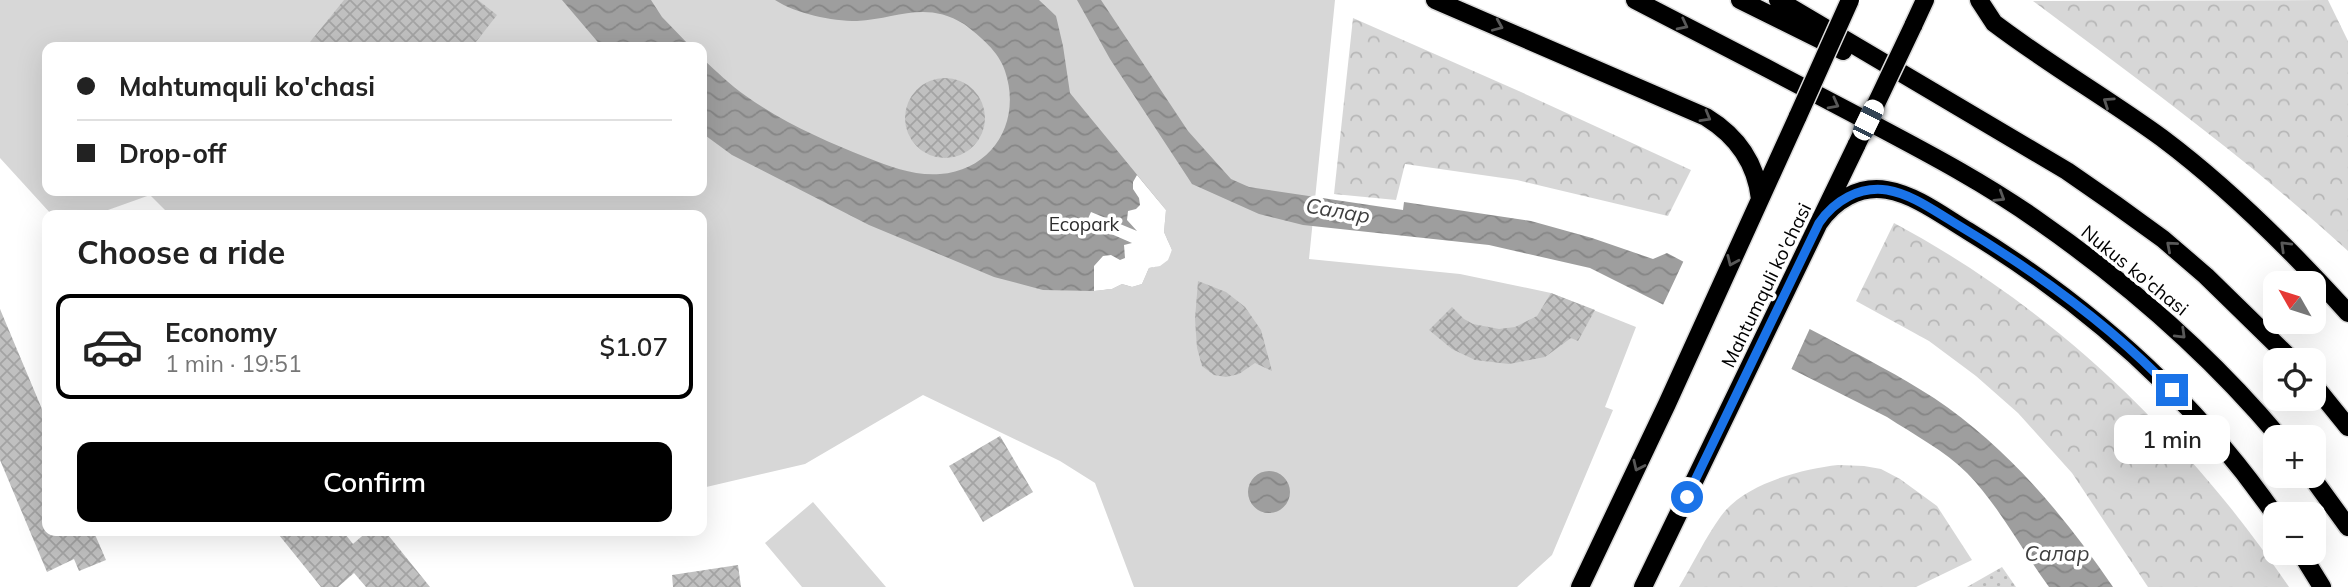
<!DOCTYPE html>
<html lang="en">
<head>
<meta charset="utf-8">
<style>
	body { margin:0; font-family:Mulish,sans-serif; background:#f2f2f2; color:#222; height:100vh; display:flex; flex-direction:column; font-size:26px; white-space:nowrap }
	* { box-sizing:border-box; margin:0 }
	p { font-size:23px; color:#767676 }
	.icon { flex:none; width:38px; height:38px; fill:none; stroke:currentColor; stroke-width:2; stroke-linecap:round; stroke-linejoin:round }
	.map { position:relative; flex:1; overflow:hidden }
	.side { position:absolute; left:42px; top:210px; width:665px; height:326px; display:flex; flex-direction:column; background:#fff; border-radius:14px; box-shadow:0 7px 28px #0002 }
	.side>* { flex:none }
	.banner { position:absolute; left:42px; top:42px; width:665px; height:154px; border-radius:14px; box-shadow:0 7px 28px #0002; display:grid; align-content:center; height:154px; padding:0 35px; background:#fff }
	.needle { width:46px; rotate:309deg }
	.controls { position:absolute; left:2263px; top:271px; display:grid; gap:14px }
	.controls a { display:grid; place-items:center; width:63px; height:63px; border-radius:14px; background:#fff; box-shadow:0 7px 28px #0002; font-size:35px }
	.end { position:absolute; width:32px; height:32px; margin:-16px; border:9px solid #1a73e8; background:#fff; box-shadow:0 0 0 4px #fff }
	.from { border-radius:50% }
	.bubble { position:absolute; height:49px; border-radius:14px; background:#fff; box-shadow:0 7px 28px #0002; font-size:23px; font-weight:600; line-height:49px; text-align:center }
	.car { position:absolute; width:21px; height:42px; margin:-21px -10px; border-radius:9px; box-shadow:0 0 5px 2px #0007; background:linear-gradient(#fff 24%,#345 0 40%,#fff 0 76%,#345 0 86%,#fff 0) }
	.banner b { display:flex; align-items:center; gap:24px; height:66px; font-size:26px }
	.banner b+b { border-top:2px solid #e0e0e0 }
	.banner i { width:18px; height:18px; background:#222 }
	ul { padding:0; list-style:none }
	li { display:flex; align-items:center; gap:21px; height:105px; margin:0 14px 10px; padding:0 21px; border:4px solid #e0e0e0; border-radius:14px }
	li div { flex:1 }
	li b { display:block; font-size:26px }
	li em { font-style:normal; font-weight:600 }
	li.on { border-color:#000 }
	li>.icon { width:63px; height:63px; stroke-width:1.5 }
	h2 { padding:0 35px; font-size:32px; line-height:84px }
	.action { display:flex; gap:14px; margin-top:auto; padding:14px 35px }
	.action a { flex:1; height:80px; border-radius:14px; background:#000; color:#fff; font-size:28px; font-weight:600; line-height:80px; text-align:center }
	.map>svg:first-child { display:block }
	.grass { fill:url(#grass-dots) }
	.forest { fill:url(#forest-crowns) }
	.green { fill:#d7d7d7; fill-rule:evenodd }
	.water { fill:url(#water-waves) }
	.pier { fill:#fff }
	.building { fill:url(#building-cross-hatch) }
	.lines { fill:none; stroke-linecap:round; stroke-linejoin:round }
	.major-casing { stroke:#dbdbdb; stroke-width:21 }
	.major { stroke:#000; stroke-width:18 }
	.major-bridge-casing { stroke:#dbdbdb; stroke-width:21; stroke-linecap:butt }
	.major-bridge { stroke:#000; stroke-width:18 }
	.oneway { stroke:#595959 }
	.route { stroke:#1a73e8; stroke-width:9 }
	.labels { text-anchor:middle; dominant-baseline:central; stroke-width:7; stroke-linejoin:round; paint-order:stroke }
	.park-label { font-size:19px; fill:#2e2e2e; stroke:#fff }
	.street-label { font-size:19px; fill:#000; stroke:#fff }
	.water-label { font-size:21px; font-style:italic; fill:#3f3f3f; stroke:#fff }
</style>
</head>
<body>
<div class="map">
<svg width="2348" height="587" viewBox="0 0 2348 587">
	<defs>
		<pattern id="grass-dots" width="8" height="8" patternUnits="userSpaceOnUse" patternTransform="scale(1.75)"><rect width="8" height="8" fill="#d7d7d7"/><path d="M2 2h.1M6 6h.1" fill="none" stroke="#b7b7b7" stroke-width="1.8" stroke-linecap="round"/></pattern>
		<pattern id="forest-crowns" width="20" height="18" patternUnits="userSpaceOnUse" patternTransform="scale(1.75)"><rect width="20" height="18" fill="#d7d7d7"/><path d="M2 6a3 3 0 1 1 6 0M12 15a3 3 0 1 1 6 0" fill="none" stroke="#b7b7b7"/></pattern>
		<pattern id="water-waves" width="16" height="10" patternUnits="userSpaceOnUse" patternTransform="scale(1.75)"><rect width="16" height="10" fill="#9e9e9e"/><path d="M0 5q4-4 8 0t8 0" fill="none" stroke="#868686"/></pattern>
		<pattern id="building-cross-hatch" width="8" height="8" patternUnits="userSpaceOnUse" patternTransform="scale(1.75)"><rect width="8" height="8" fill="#c0c0c0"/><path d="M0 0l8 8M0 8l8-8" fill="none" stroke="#a3a3a3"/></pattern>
	</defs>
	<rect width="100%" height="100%" fill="#fff"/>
	<path class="grass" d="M2002,567L2016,587H1967Z"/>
	<path class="forest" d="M2328,0L2348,41V251C2249,160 2140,81 2033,1Z
		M1353,18L1521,92L1691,170L1668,216L1517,180L1405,164L1396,200L1334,194Z
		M1894,223C2055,309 2186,436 2289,587H2148L2072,473L2018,413L1976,376L1929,341L1856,301Z
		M1838,465L1864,466L1881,469L1900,479L1937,506L1972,560L1916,587H1679C1693,564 1705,538 1721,516C1744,484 1801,469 1838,465Z"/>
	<path class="green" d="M0,0H1335L1309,259L1460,274L1551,293L1636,327L1605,407L1613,410L1552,555L1517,587H1134L1095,483L1060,461L923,395L805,464L702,488V215H170L150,195L94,215H52L0,158ZM47,47H702V191H47Z
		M813,502L886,587H802L765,543Z"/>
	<path class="water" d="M562,0H651L662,17L691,47H602Z
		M775,0H1039L1056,16L1063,46L1070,93L1166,210L1164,232L1172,250C1166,262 1161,266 1149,268L1142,284L1132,287L1122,284L1112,289L1094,291L1043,290L994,277L869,225L732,155L702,133V58C716,71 730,85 746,96C784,123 825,141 868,158C891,167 915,176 940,174C993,170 1022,121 1005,71C999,52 980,36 964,24C925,0 896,19 857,21C831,21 797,14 775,0Z
		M1077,0H1101L1188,131L1231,179L1249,187L1403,210L1404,202L1531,221L1592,238L1653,259L1667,253C1720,281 1773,310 1827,338C1863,357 1900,376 1934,398C2007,447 2064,515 2113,587H2049C2021,549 2000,507 1967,473C1945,451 1913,434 1887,417L1590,268L1489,245L1303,225L1259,214L1192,184L1110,59Z
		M1248 492a21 21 0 1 1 42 0a21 21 0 1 1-42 0Z"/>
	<path class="pier" d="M1137,175L1166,210L1164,232L1172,250L1168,260L1160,266L1149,268L1142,284L1132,287L1122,284L1112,289L1094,291V266L1103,256L1111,255L1120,260L1125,258L1124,245L1132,243L1086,223L1091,212L1137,231L1127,220L1128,211L1136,209L1140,205L1139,198L1133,189V182Z
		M1685,258L1811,326L1790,372L1662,307Z"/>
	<path class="building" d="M344,0H478L497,15L472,47H306Z
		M905 118a40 40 0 1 1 80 0a40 40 0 1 1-80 0Z
		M1198,281L1226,292L1245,307L1261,330L1272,371L1255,363L1239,374L1226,377L1214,375L1202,366L1197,348L1195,319Z
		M1551,293L1595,310L1578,341L1571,338L1545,357L1509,364L1475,360L1452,349L1429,330L1452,307L1464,319L1473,324L1499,329L1515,327L1537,316Z
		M0,309L47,421V530H93L106,560L79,571L74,559L47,572L0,460Z
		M1000,436L1033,492L983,522L949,466Z
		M275,530H342L353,544L369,530H384L430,587H366L354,573L338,587H321Z
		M738,565L741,587H673L672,575Z"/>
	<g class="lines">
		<g class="major-casing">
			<path id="major" d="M1435,0L1706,117C1737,136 1756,162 1760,199
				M1635,0C1707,37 1780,75 1852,113C1916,147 1981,180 2040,222C2129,284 2210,355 2280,438
				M1740,0L1843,51
				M1778,0L2067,171L2116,205L2163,239L2206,276L2292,360
				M1979,0L1994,23C2048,64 2107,98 2162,138C2230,189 2291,250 2348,313
				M1913,26L1925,0
				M1819,223C1834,201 1859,185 1887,190C1916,195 1943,216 1968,231C2089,305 2193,397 2275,515
				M2314,385L2348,427
				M2311,476L2348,527
				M2301,553L2322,587
				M1580,587L1667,404L1798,116
				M1643,587L1857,144"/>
		</g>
		<use href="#major" class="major"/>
		<g class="major-bridge-casing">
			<path id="major-bridge" d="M1798,116L1850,0
				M1857,144L1913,26"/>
		</g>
		<use href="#major-bridge" class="major-bridge"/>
	</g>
	<defs><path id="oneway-chevron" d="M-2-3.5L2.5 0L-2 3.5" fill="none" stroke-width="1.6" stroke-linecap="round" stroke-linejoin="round" transform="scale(1.75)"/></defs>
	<g class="oneway">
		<use href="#oneway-chevron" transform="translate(1683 25) rotate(27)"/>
		<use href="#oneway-chevron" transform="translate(1498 26) rotate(23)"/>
		<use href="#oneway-chevron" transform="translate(2108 102) rotate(-146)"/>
		<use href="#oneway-chevron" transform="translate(1834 104) rotate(28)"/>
		<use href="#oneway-chevron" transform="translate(1706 117) rotate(30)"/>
		<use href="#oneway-chevron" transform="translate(2000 197) rotate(32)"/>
		<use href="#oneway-chevron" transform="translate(2171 246) rotate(-139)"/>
		<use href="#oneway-chevron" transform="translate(2285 246) rotate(-136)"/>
		<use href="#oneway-chevron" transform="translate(1732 261) rotate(114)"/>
		<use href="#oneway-chevron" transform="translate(2181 334) rotate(44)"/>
		<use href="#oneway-chevron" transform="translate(1638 466) rotate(115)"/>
	</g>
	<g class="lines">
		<path class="route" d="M1687,497L1819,223C1834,201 1859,186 1887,190C1911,194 1933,210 1953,222C2032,269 2109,323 2172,390"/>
	</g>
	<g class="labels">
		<g class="park-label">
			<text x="1084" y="224">Ecopark</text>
		</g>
		<g class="street-label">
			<text transform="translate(2135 270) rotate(39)">Nukus ko'chasi</text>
			<text transform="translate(1766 285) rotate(-64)">Mahtumquli ko'chasi</text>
		</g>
		<g class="water-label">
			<text transform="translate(1338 210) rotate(10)">Салар</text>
			<text x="2057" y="553">Салар</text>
		</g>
	</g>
</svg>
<div class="controls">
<a><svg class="needle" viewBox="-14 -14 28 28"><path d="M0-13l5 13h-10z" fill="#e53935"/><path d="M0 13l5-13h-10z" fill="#767676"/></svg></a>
<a><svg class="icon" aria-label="locate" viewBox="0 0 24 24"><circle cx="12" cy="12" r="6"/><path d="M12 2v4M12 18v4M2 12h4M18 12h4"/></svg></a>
<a>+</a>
<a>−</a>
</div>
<i class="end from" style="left:1687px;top:497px"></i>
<i class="end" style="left:2172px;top:390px"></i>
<div class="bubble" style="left:2114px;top:415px;width:116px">1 min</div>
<i class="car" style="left:1868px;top:120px;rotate:26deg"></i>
<div class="banner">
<b><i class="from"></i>Mahtumquli ko'chasi</b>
<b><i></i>Drop-off</b>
</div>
<section class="side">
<h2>Choose a ride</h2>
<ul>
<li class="on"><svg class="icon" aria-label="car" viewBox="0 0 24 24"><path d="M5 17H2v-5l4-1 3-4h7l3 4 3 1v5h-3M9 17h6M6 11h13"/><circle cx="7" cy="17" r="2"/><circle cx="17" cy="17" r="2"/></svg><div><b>Economy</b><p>1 min · 19:51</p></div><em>$1.07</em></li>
</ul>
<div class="action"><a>Confirm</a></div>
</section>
</div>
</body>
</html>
